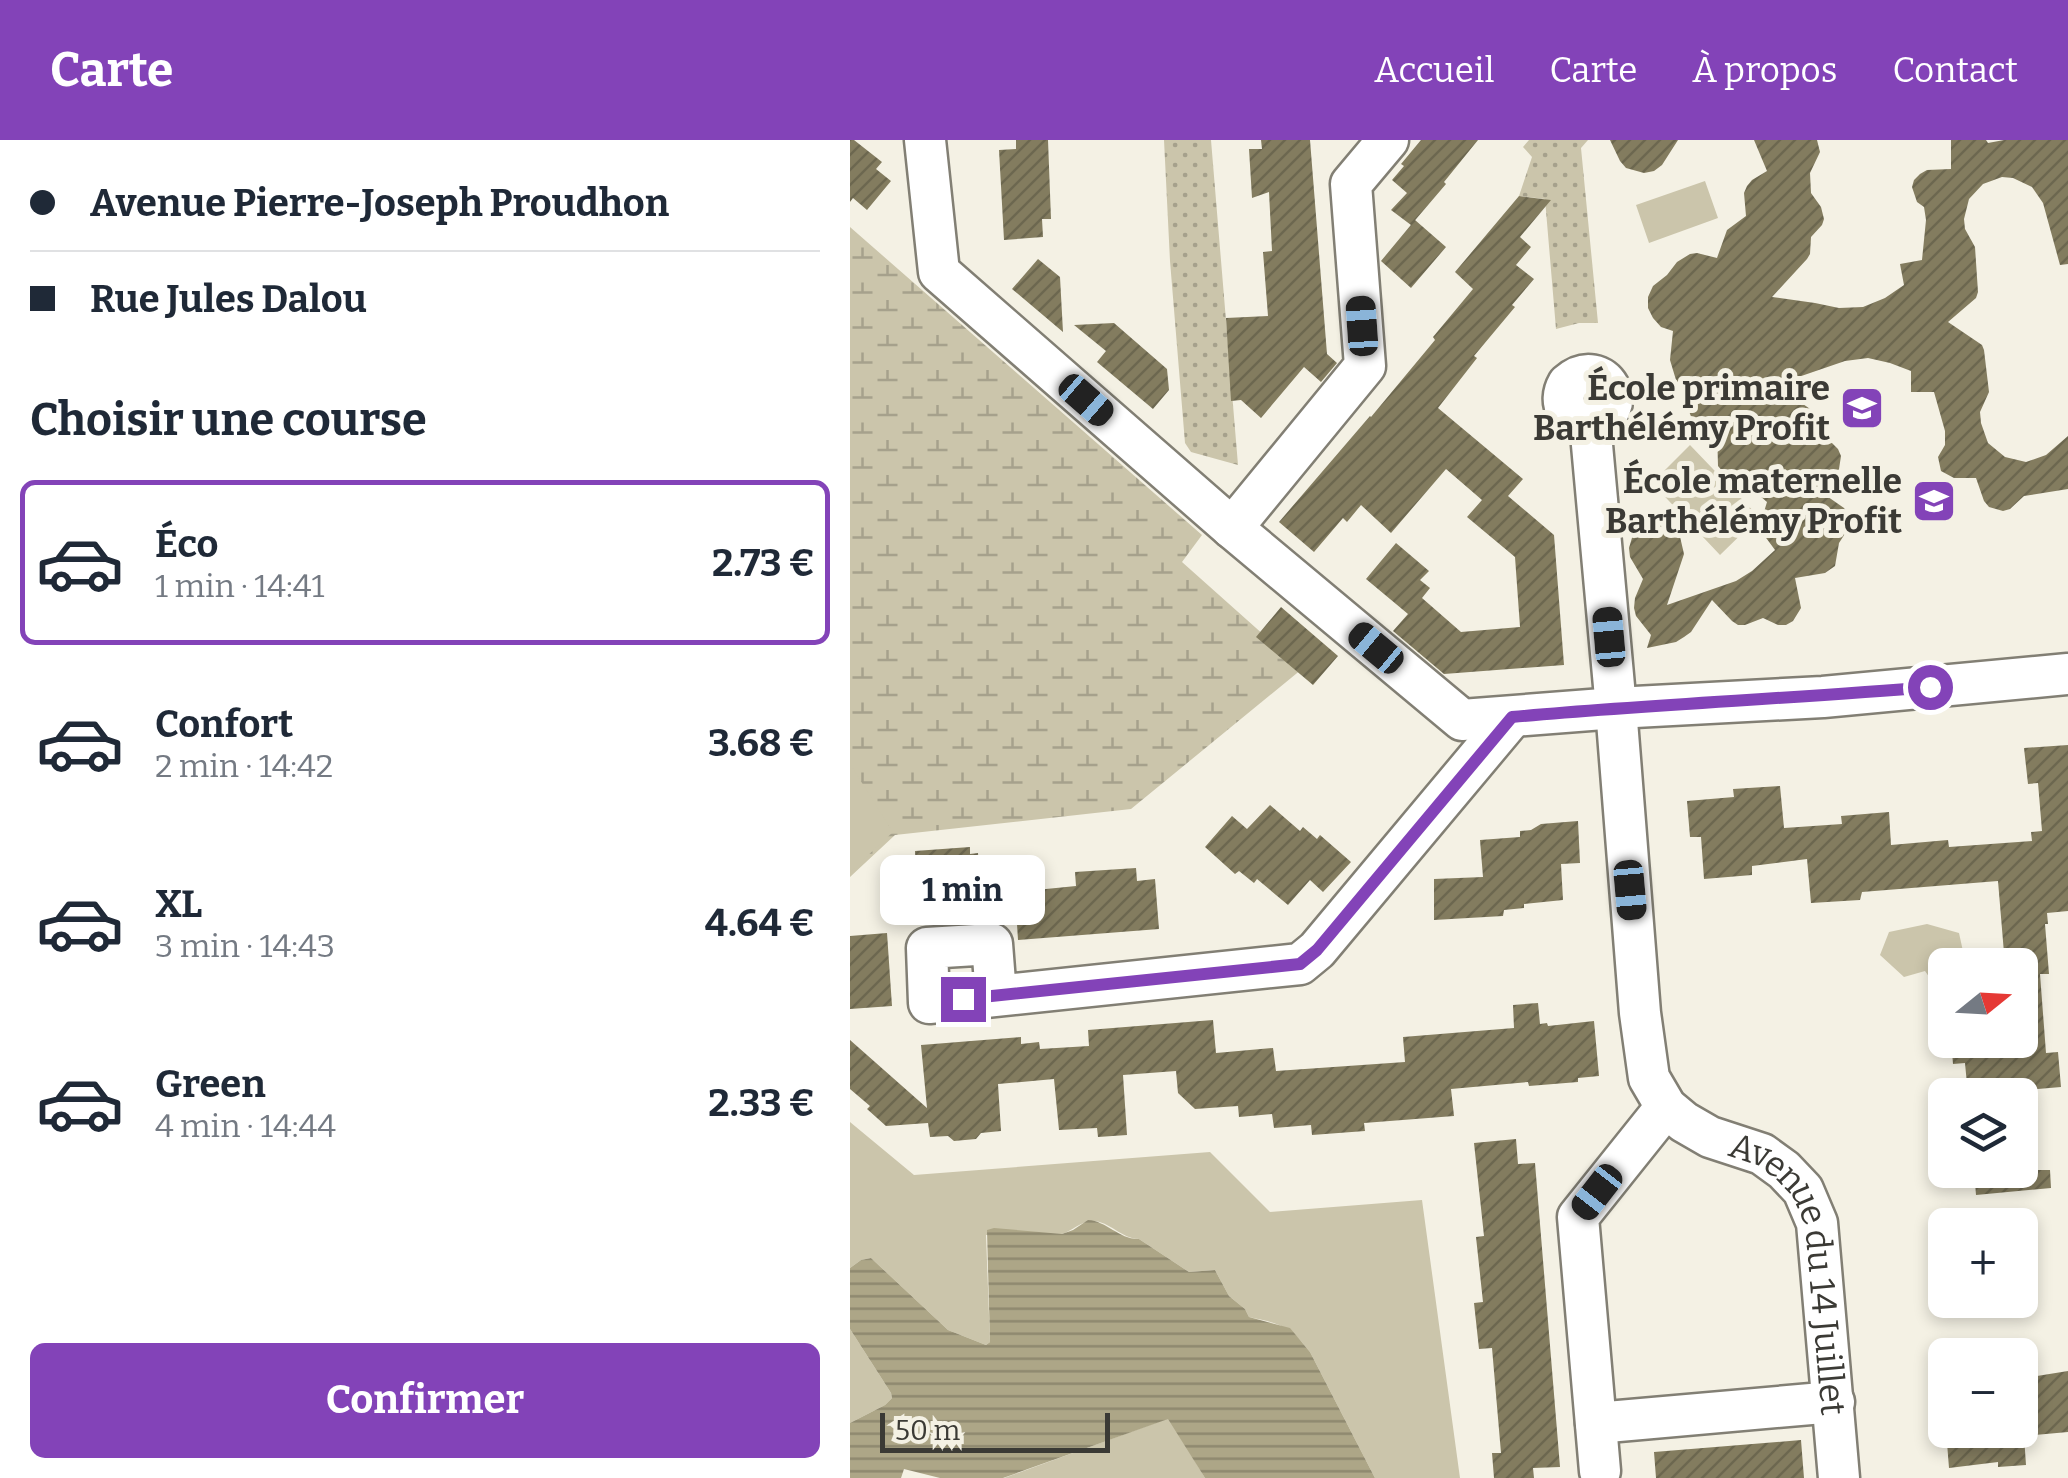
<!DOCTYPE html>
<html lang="fr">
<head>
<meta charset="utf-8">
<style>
	body { margin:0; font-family:Bitter,serif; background:#f2f2f3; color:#1f2937; height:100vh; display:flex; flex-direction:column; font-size:38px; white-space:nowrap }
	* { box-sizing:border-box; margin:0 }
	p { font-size:32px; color:#747a83 }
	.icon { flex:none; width:55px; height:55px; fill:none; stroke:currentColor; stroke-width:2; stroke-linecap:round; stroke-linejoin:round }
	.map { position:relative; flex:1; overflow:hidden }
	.drawer { display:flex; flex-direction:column; background:#fff; width:850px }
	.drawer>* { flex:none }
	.guide { display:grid; align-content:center; height:220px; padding:0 30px; background:#fff }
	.needle { width:65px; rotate:72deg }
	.tools { position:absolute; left:1078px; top:808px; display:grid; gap:20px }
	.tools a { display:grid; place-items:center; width:110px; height:110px; border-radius:15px; background:#fff; box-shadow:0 5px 15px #0003; font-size:50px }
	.scale { position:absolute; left:30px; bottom:25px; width:230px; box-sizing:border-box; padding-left:10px; border:5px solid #3b3a35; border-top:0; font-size:28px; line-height:35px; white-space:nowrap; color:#3b3a35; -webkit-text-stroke:8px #f4f1e4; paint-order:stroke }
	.end { position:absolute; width:45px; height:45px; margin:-22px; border:12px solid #8343b8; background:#fff; box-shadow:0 0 0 5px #fff }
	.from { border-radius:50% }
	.bubble { position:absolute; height:70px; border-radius:15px; background:#fff; box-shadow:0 5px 15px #0003; font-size:32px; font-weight:700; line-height:70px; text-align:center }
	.car { position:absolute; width:30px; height:60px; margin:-30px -15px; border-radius:12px; box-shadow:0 0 8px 2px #0007; background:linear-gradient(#222 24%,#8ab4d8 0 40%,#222 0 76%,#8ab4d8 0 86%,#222 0) }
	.guide b { display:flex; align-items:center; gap:35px; height:95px; font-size:38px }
	.guide b+b { border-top:2px solid #e0e1e3 }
	.guide i { width:25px; height:25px; background:#1f2937 }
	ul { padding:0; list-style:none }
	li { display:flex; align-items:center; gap:30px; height:165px; margin:0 20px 15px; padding:0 10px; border:5px solid transparent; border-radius:15px }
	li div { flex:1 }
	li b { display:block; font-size:38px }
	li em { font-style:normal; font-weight:700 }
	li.on { border-color:#8343b8 }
	li>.icon { width:90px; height:90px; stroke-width:1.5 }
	h2 { padding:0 30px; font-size:45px; line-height:120px }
	.button { display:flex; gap:20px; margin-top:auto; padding:20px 30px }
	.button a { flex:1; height:115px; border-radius:15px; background:#8343b8; color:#fff; font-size:40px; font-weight:700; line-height:115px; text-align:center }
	header { display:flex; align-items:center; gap:60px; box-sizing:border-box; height:140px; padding:0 50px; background:#8343b8; color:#fff }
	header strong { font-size:48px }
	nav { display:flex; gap:55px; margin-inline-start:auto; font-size:35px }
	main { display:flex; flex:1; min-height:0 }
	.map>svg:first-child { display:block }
	.grass { fill:url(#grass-dots) }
	.wetland { fill:url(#wetland-marsh) }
	.green { fill:#cbc5ab }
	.water { fill:url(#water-rules) }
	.building { fill:url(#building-hatch) }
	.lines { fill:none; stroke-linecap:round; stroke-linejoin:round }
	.minor-casing { stroke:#827f74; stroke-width:45 }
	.minor { stroke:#fff; stroke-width:40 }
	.route { stroke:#8343b8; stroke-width:12 }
	.labels { text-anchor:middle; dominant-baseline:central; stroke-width:10; stroke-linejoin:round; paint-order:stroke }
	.poi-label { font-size:35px; font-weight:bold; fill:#3b3a35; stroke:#f4f1e4; text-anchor:end }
	.street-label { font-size:35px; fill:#3b3a35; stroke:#f4f1e4 }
</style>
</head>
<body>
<header>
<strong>Carte</strong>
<nav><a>Accueil</a><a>Carte</a><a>À propos</a><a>Contact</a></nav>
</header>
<main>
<section class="drawer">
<div class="guide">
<b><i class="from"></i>Avenue Pierre-Joseph Proudhon</b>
<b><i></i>Rue Jules Dalou</b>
</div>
<h2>Choisir une course</h2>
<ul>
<li class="on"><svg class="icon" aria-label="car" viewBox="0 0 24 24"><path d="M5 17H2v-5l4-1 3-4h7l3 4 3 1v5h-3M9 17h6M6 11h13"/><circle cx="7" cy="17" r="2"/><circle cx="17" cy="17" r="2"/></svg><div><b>Éco</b><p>1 min · 14:41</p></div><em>2.73 €</em></li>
<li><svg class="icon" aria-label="car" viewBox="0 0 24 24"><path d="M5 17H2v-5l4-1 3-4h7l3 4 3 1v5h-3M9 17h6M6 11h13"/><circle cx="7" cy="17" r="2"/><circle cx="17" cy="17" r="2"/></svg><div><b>Confort</b><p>2 min · 14:42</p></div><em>3.68 €</em></li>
<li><svg class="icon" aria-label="car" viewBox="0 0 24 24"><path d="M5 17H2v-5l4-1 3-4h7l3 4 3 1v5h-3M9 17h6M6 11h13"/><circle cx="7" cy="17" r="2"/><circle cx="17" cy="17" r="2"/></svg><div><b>XL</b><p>3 min · 14:43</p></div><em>4.64 €</em></li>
<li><svg class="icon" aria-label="car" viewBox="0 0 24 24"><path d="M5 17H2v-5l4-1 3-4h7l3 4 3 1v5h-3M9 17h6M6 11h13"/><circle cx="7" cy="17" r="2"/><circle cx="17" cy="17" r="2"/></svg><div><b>Green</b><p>4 min · 14:44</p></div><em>2.33 €</em></li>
</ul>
<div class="button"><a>Confirmer</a></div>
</section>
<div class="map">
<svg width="1218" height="1338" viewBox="0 0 1218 1338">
	<defs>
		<pattern id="grass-dots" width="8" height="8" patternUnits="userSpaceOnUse" patternTransform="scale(2.5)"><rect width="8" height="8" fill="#cbc5ab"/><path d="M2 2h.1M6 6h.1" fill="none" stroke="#a6a18c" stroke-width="1.8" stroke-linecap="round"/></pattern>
		<pattern id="wetland-marsh" width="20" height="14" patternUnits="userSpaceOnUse" patternTransform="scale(2.5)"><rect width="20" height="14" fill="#cbc5ab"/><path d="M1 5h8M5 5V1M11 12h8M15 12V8" fill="none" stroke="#a6a18c"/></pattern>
		<pattern id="water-rules" width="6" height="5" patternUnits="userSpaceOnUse" patternTransform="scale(2.5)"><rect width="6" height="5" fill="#ada687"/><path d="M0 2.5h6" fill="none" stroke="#8e886f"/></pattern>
		<pattern id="building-hatch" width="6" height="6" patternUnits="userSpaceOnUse" patternTransform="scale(2.5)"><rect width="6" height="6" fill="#837c5f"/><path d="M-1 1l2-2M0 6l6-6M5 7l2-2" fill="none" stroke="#6c674f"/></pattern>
	</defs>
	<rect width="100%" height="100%" fill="#f4f1e4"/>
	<path class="grass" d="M314,0H361L388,325L341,312L335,303L320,121Z
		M679,0H738L731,8L748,183H729L706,189L695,59L669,56L682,17L673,7Z"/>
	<path class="wetland" d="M0,87L352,395L332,422L452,529L281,669L45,695L0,737Z"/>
	<path class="green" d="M855,41L868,78L799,103L786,65Z
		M840,305L909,377L870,415L802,343Z
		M0,624L43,692L0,732Z
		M1077,784L1109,793L1116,825H1095V860L1075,831L1054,837L1030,815L1039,792Z
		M0,982L64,1035L360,1012L420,1072L572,1060L610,1338H525L460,1212C439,1185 431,1184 399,1177L395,1169L379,1156L365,1130L339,1132L289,1099C272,1099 259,1081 243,1081C232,1080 222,1091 212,1094L136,1095L140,1202L136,1205L98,1190L21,1118L11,1120L0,1128Z
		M0,1189L41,1253L42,1258L35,1265L0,1283Z
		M319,1278L355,1338H154Z"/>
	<path class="water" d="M238,1080C257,1081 270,1100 289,1099L339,1132L365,1130L379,1156L395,1169L399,1177L440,1188L460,1212L525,1338H355L318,1279L153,1338H90L54,1329L51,1338H0V1283L35,1265L42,1258L41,1253L0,1189V1128L11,1120L21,1118L98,1190L136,1205L140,1202L137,1090L144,1088L212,1094L223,1090Z"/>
	<path class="building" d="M0,0H4L32,22L26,29L41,41L17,70L3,58L0,62Z
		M166,0H198L201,79H192L193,97L154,100L149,10L166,9Z
		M411,0H460L477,214L487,223L471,242L454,227L411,278L391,260L381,261L376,178L418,176L413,112L422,111L419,52L402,58L399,9H412Z
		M571,0H628L594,42L596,44L561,85L541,70L557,53L542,40L554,26L551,24Z
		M760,0H828L812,25L804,31L794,33L776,28L770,21Z
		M904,0H967L970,12L960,33L961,53L971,67L974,79L972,85L961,97L960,114L957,119L922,157L965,163L989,168L1013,167L1035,158L1054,145L1050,124L1072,120L1076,80L1074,67L1067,62L1062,47L1064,40L1070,34L1077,30L1101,29V0H1136L1138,3L1154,0H1218V124L1210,125L1193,63L1182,47L1163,38L1152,37L1133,44L1119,59L1114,79L1115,89L1125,107L1128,152L1126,158L1098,182L1132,205L1134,210L1139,252L1130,272L1131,283L1138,303L1155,317L1176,322L1196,315L1218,296V349L1174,356L1160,369L1153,371L1139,367L1134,361L1126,338H1104L1091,331L1088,317L1095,305V291L1084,252H1061V231L1040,223L1018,218L995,221L925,245L969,275L976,297L988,309L991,316L989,329L971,352L994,368L998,374V389L989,403L985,426L975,433L945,438L951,468L943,481L936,485H928L913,478L895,485H888L882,481L862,460L841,492L834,497L826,502L797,508L801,495L786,476L784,468L785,458L793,439L780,417L779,408L784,391L776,383L801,371L815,372L837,380L828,388L834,414L817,465L886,441L902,431L925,410L911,391L910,385L917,362L896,344L879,339L868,326L867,290L849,285L842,279L835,261L834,253L826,240L820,220L823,191L811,187L803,178L798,168V157L803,146L817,135L827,122L840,114L847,113L867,118L877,90L896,76L894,53L897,46L902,40L917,31Z
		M669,56L701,60L670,97L681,107L666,125L684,139L662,165L665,167L624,216L627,218L588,268L673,339L658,356L704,395L714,525L594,534L543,491L558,474L516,439L546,403L579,431L570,440L580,448L572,458L611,492L670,487L665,417L617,377L632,360L596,329L541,393L511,365L497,382L493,378L464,412L429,382L520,276L521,277L585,200L583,197L623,149L605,132Z
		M565,80L596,107L561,148L531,121Z
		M188,119L210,137L213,192L162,149Z
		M264,183L317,229L319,250L303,269L247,222L256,211L224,185Z
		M431,467L488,516L463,545L406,497Z
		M1218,605V771L1197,773L1198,784H1195L1199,834H1190L1196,913L1208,912L1211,947L1165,951L1166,955H1118L1115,923L1103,924L1101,900H1170V825H1155L1148,741L1012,752L1010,760L961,763L957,719L902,726V735L854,739L851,697H840L837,661L884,657L883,649L930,646L934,688L992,684L991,676L1039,672L1041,705L1098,700L1099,707L1182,701L1181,692L1192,691L1188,643L1178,644L1174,608Z
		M420,665L450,691L453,687L467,699L470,695L501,722L473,752L460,740L438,765L407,739L404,743L389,731L385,734L355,707L382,676L397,689Z
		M728,681L730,723L711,724L713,760L674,764V768L654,770L653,776L584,780V739L633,737L630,700L670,697V691L681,690L691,684Z
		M120,707V714L128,713L129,727L148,725L151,760L124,762V755L96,757L69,760V766L43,769L30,758L41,746L40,735L66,732L65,711Z
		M286,728L287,741L305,739L309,789L168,800L165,752L226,746L225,732Z
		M37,793L42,866L0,869V796Z
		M688,863L690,884L697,883L698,886L744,881L749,936L728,938V942L679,946L678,942L601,949L604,976L514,983L515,991L462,995L461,985L424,988L422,974L389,977L388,966L345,969L328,953L326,931L273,935L277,995L248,997L247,988L209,990L204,939L148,944L151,991L131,993L126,999L104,1001L98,996L80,997L78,983L36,986L17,969L20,966L0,949V900L77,968L71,905L171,897V904L189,902L190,909L239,906L238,890L363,880L366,913L423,908L426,931L555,922L553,897L664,888L663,865Z
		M666,999L668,1024L685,1023L710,1327L683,1328L684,1338H644L642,1313H651L642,1208L629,1209L624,1163L633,1162L626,1097L634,1096L624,1003Z
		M1124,1030H1200L1201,1048L1126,1055Z
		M1218,1231V1292L1174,1296L1176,1325L1148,1327V1322L1099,1328L1096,1290H1170V1251L1187,1249V1236Z
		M951,1300L954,1338H806L804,1312Z"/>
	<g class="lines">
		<g class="minor-casing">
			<g id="minor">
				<path d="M75,0L89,132L382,388L612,580L766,568L973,557L1218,534"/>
				<path id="s1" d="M740,283C718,281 707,263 718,244C753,213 785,271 740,283L766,568L790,873L799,938L816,967L834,982L860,997L912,1014L934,1030L953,1050L967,1083L989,1338"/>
				<path d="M382,388L515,226L501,44L538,0"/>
				<path d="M146,855L142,804L77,808L79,863L450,824L467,810L662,577"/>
				<path d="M746,1283L984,1262"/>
				<path d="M750,1331L728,1077L816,967"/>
			</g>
		</g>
		<use href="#minor" class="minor"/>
	</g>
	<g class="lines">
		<path class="route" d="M113,859L450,824L467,810L662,577C801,564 940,559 1080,547"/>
	</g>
	<defs>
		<g id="school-square" transform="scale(2.25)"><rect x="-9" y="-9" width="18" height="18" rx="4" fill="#8343b8" stroke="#f4f1e4"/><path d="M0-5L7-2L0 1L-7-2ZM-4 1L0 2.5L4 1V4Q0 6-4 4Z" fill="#fff"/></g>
	</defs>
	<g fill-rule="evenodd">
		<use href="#school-square" x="1012" y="268"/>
		<use href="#school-square" x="1084" y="361"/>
	</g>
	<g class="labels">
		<g class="poi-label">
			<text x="980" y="248">École primaire<tspan x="980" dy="40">Barthélémy Profit</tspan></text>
			<text x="1052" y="341">École maternelle<tspan x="1052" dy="40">Barthélémy Profit</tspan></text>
		</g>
		<g class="street-label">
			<text stroke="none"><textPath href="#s1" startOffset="1075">Avenue du 14 Juillet</textPath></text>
		</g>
	</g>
</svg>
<div class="tools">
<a><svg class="needle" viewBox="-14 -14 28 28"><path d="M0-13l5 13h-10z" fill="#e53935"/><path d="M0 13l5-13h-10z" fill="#747a83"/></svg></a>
<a><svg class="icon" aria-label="layers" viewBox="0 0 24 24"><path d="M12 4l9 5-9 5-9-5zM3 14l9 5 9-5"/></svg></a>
<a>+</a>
<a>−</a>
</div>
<div class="scale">50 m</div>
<i class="end from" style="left:1080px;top:547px"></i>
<i class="end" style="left:113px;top:859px"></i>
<div class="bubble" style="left:30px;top:715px;width:165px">1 min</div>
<i class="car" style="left:512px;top:186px;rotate:356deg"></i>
<i class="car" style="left:236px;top:260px;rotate:131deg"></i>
<i class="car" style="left:759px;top:497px;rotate:355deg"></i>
<i class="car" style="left:526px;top:508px;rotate:310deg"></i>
<i class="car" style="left:780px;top:750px;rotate:175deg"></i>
<i class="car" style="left:747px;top:1052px;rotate:218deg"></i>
</div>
</main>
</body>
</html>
